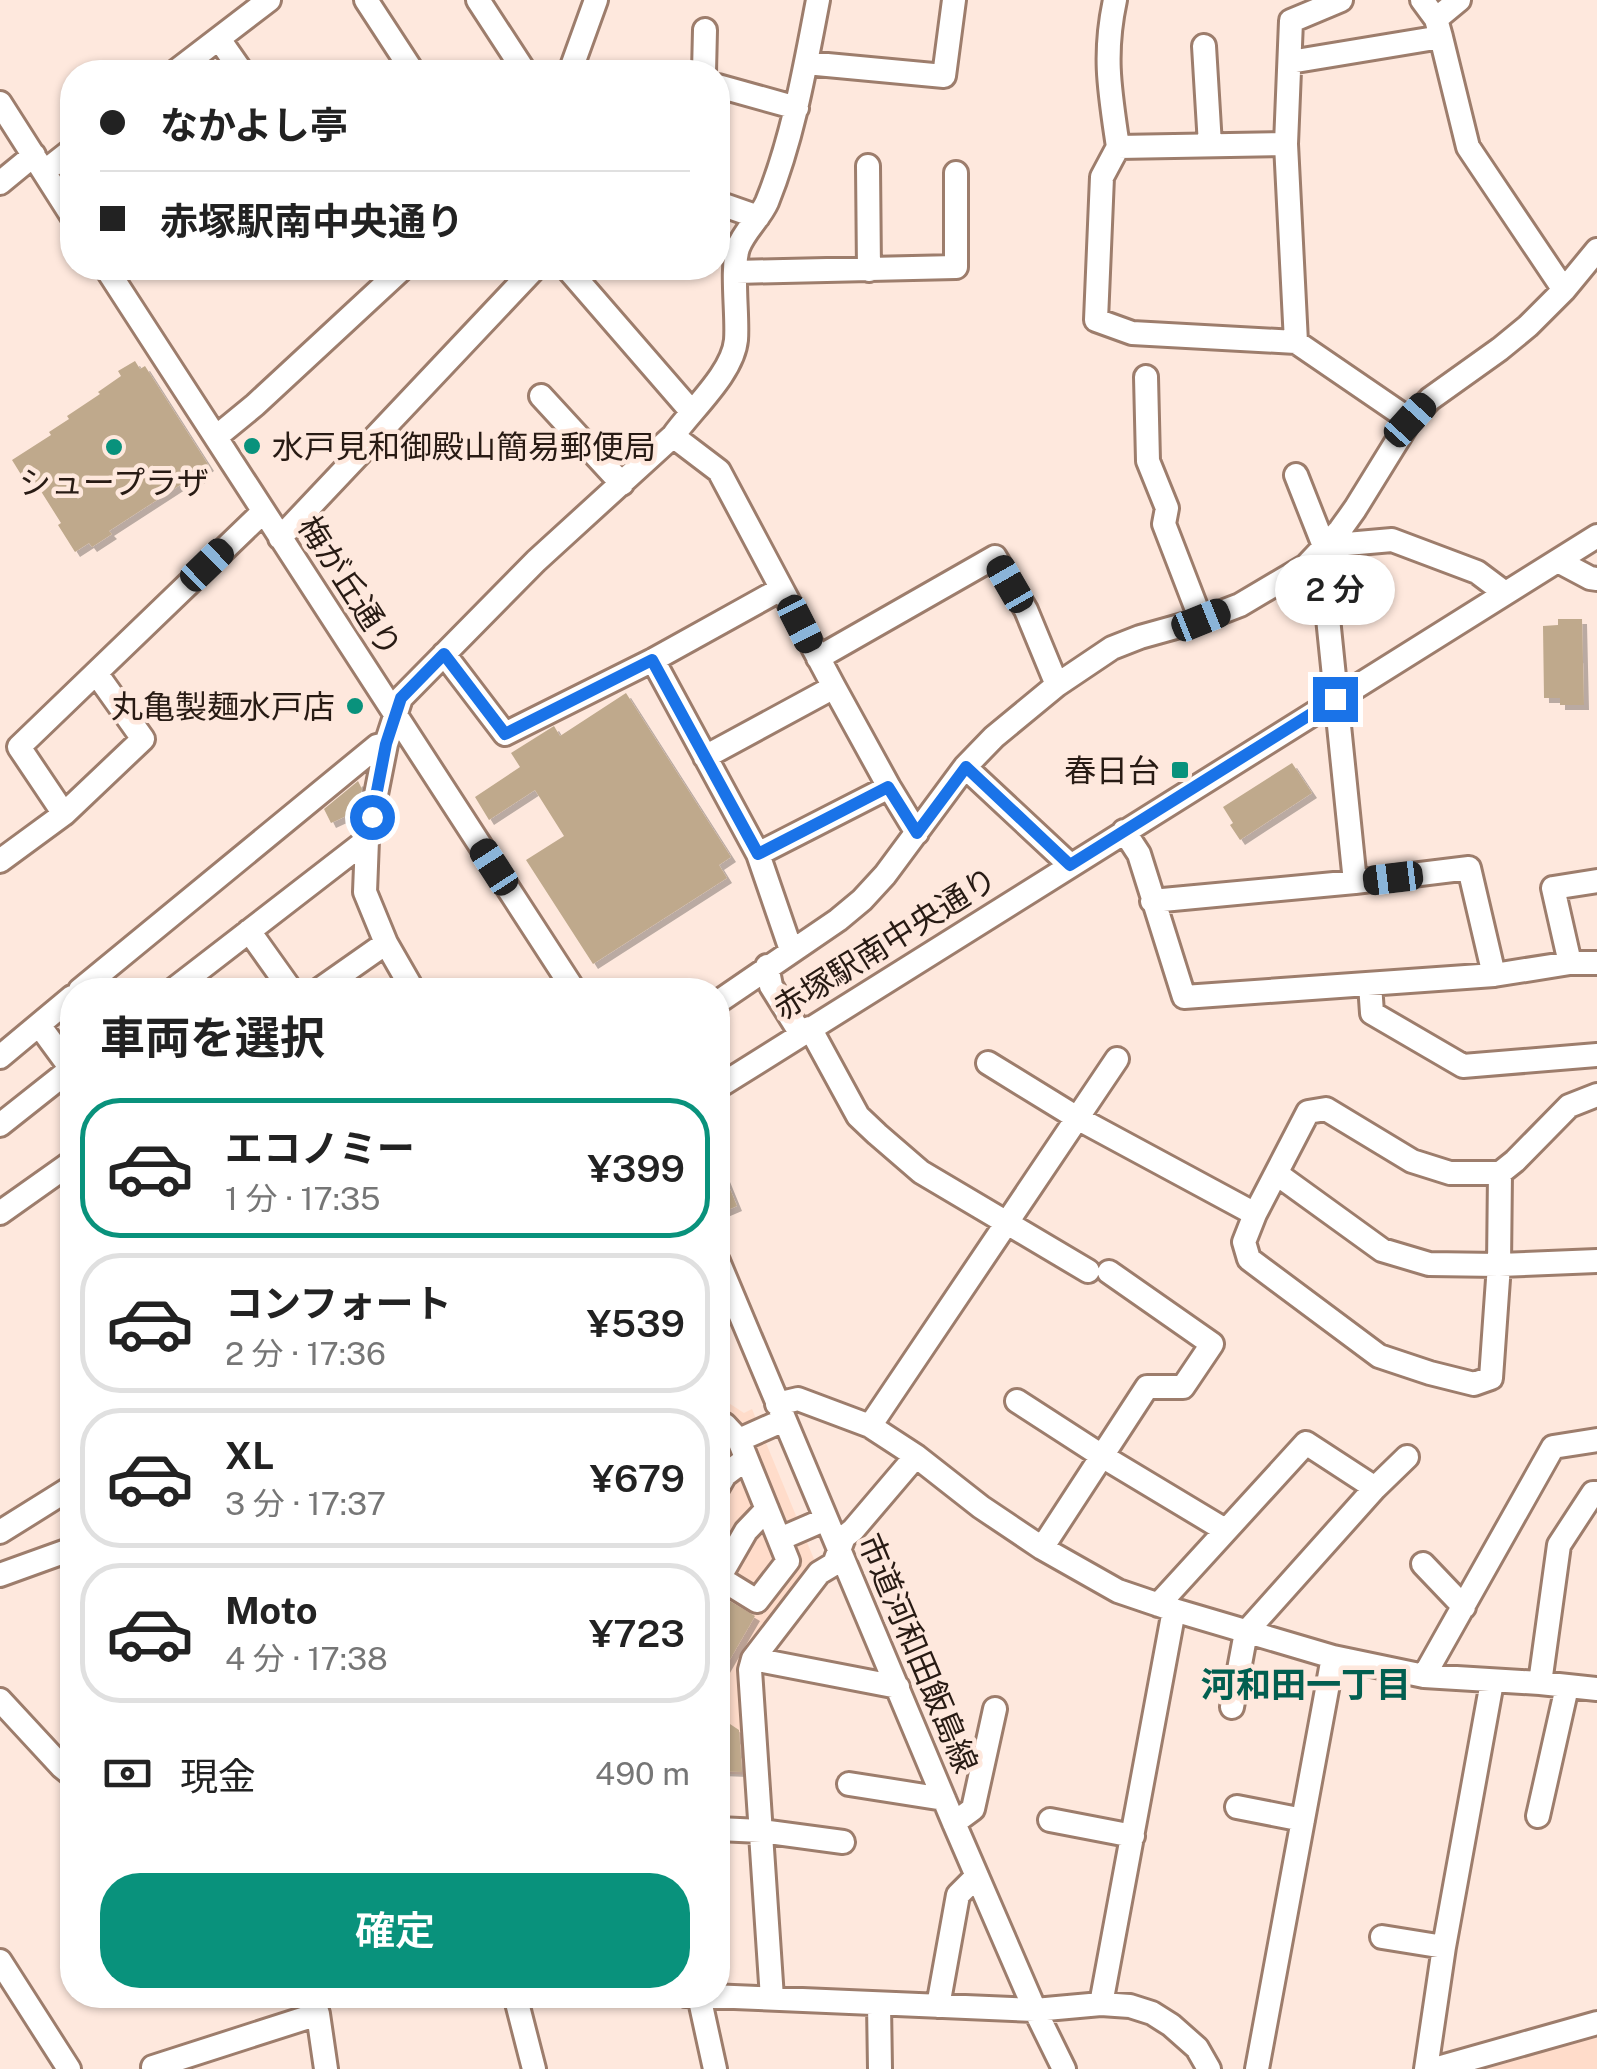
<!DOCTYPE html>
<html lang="ja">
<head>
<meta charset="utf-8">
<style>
	body { margin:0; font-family:"Public Sans","Noto Sans JP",sans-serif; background:#f2f2f2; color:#222; height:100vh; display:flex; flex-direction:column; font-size:38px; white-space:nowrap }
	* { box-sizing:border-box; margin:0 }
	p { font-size:32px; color:#767676 }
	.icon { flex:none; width:55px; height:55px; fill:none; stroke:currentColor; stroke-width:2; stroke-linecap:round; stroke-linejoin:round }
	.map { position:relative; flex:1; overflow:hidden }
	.sheet { position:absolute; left:60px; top:978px; width:670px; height:1030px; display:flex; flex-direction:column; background:#fff; border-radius:40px; box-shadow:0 2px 8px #0004 }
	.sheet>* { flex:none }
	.banner { position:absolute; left:60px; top:60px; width:670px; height:220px; border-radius:40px; box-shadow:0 2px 8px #0004; display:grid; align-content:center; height:220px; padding:0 40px; background:#fff }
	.end { position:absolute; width:45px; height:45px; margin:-22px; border:12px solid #1a73e8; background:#fff; box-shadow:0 0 0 5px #fff }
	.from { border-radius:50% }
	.bubble { position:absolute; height:70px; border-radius:35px; background:#fff; box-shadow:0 2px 8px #0004; font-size:32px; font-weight:600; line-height:70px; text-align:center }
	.car { position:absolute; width:30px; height:60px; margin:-30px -15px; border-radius:12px; box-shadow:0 0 8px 2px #0007; background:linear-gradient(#222 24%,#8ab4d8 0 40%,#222 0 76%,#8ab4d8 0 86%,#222 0) }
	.banner b { display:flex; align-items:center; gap:35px; height:95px; font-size:38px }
	.banner b+b { border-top:2px solid #e0e0e0 }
	.banner i { width:25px; height:25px; background:#222 }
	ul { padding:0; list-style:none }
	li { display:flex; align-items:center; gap:30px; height:140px; margin:0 20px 15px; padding:0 20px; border:5px solid #e0e0e0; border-radius:40px }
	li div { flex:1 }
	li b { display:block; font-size:38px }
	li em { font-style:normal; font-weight:600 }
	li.active { border-color:#09927c }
	li>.icon { width:90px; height:90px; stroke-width:1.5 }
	h2 { padding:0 40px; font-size:45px; line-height:120px }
	.pay { display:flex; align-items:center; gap:25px; height:110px; padding:0 40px; font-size:38px }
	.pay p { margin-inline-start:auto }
	.button { display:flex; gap:20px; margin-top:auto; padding:20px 40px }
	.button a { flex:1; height:115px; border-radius:40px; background:#09927c; color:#fff; font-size:40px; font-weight:600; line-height:115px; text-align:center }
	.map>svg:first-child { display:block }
	.built { fill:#ffdcca }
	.building { fill:#bfa98c; filter:url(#shadow) }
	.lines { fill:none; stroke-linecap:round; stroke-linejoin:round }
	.minor-casing { stroke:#9d7d6c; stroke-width:28 }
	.minor { stroke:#fff; stroke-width:22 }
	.route { stroke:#1a73e8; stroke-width:12 }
	.poi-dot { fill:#09927c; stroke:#fee8dd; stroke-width:4 }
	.labels { text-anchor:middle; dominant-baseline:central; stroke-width:9; stroke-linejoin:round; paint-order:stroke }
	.poi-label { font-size:32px; fill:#281b14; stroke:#fee8dd; text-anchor:end }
	.street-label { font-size:32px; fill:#281b14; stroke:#fee8dd }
	.neighbourhood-label { font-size:35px; font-weight:bold; fill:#025f50; stroke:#fee8dd }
</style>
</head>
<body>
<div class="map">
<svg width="1597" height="2069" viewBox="0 0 1597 2069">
	<defs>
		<filter id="shadow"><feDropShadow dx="5" dy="5" stdDeviation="0" flood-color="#0004"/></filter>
	</defs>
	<rect width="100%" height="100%" fill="#fee8dd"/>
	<path class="built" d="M718,1396L744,1413L752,1409L816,1564L744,1663L748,1775L718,1773Z
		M1597,2034V2069H1472Z"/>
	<path class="building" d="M135,361L140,369L145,366L209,466L202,471L205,475L183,489L180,485L109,531L112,534L92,547L89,543L75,552L58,525L61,523L32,477L25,481L12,460L51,435L49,432L69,419L67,416L100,394L98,392L121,376L118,371Z
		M1558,619H1582L1584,705H1560V698H1544L1543,626L1558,625Z
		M626,693L731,857L719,865L727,878L593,964L526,860L564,836L535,790L489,820L475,797L520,767L511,753L554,726L560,736Z
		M1292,763L1312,793L1240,840L1230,825L1233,823L1223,807Z
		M358,781L362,789L360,798L357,799L359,804L357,811L331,823L324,809Z
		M718,1160L737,1206L723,1212L718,1198Z
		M718,1594L755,1616L718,1680Z
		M718,1716L739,1730L742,1772L718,1771Z"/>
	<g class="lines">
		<g class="minor-casing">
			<path id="minor" d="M366,0L413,72
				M478,0L525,72
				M1115,0C1103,56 1110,92 1118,147L1286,144L1296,342L1410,420
				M1436,19L1459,0
				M1441,37L1468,147L1564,290
				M219,39L242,72
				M1204,46L1210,145
				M1290,62L1441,37L1436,19L1422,0
				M806,63L944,76L954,0
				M175,72L269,0
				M570,72L596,0
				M704,72L705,30
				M718,86L797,108
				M0,103L72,216
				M1286,144L1291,21L1341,0
				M1118,147L1102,177L1096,320L1132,333L1296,342
				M868,166L869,270
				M44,172L72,150
				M0,183L34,155
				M718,203L758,217
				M106,268L574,990
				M567,268L691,411
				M736,272L956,267V173
				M1146,377L1148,461L1167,508L1164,524L1201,620
				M541,396L622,484
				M673,436L719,471L834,687L889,787L917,833
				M216,437L255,405L403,268
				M1296,475L1324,546L1323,569L1355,882
				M280,538L535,268
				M1324,546L1392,540L1477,572L1505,593
				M1558,561L1590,578L1597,579
				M444,654L505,734L653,660L781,589
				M818,658L995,557L1026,610L1057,685
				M653,660L758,854L791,950
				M96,673L143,739L64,814L19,747L263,512
				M705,757L834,687
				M965,767L1070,865
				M1124,831L1139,854L1184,997L1494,975L1570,963H1597
				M758,854L889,787
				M0,861L64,814
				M1152,901L1355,882L1469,868L1494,975
				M249,931L291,990
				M1570,963L1553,888L1597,881
				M767,966L771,986L801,1034
				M1370,984L1372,1013L1463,1066L1597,1055
				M80,990L377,746L386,744
				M173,990L367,840
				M319,990L386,943
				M413,990L386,943L365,892L367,840L386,744L401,698L536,561L673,436C692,409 733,373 736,340C738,316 731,269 738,248C744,231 760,218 767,202C793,138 805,68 818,0
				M718,1002L838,920L862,900L885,875L965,767L994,737L1057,685L1112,648L1140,637L1201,620L1240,605L1306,566L1340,530L1355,509L1410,420L1430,399L1500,349L1528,326L1564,290L1597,250
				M39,1025L72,1070
				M810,1028L858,1116L877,1134L921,1172L1088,1271
				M0,1057L72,997
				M988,1063L1079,1119L1255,1214
				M718,1087L1597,536
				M0,1125L72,1068
				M1500,1173H1450L1412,1161L1326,1109L1308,1112L1255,1214L1244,1242L1249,1259L1379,1356L1430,1373L1474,1384L1491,1378L1499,1265L1500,1173L1515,1161L1569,1106L1597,1095
				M1277,1174L1382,1250L1429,1264L1499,1265L1597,1261
				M0,1213L72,1162
				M718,1261L954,1823L1035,2010L1064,2069
				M1017,1401L1102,1456L1225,1530
				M777,1404L798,1399L870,1426L916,1456L981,1507L1042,1548L1118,1591L1174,1610L1333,1657L1424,1676L1540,1683L1597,1689
				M718,1421L725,1425L739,1440L788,1561L757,1601L718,1577
				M870,1426L1117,1059
				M739,1440L784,1420
				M718,1487L725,1475L746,1459
				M0,1532L72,1487
				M780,1539L826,1519
				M1042,1548L1147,1387H1183L1212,1344L1109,1272
				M1423,1564L1464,1607
				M0,1575L72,1549
				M719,1578L746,1531L767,1509
				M1158,1605L1306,1443L1375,1488L1407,1457
				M753,1659L898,1687
				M1424,1676L1553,1447L1597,1440
				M1540,1683L1559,1545L1593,1493H1597
				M0,1700L62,1767L72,1775
				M1232,1707L1246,1632L1375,1488
				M849,1784L944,1799
				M1237,1807L1303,1820
				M1538,1816L1567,1687
				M1050,1820L1133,1836
				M954,1823L973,1809L995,1709
				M718,1829L761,1831L843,1842
				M1382,1937L1444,1947
				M0,1961L69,2069
				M312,1995L318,2014L326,2069
				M515,1995L534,2069
				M686,1995L1035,2010L1101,2004L1130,2006L1152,2013L1171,2025L1197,2048L1209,2069
				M699,1996L715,2069
				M772,1998L750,1670L753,1659L819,1573L834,1564L844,1537L853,1530L916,1456
				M879,2004L880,2069
				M1101,2004L1174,1610
				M938,2006L958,1895L977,1876
				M153,2067L318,2014
				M1257,2069L1333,1657
				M1426,2069L1444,1947L1492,1682
				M1434,2069L1597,2023"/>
		</g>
		<use href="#minor" class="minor"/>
	</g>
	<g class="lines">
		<path class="route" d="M372,817L386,744L401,698L444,654L505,734L652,660L758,854L888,787L917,833L966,767L1070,865L1335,699"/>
	</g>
	<g class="poi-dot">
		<circle cx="252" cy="446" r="10"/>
		<circle cx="114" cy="447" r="10"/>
		<circle cx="355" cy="706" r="10"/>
		<rect x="1170" y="760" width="20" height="20" rx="5"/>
	</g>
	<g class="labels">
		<g class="poi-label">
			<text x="272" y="446" text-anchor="start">水戸見和御殿山簡易郵便局</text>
			<text x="114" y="482" text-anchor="middle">シュープラザ</text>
			<text x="335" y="706">丸亀製麺水戸店</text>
			<text x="1160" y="770">春日台</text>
		</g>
		<g class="street-label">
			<text transform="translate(350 586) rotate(57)">梅が丘通り</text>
			<text transform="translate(885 943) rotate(-32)">赤塚駅南中央通り</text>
			<text transform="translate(918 1653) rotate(67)">市道河和田飯島線</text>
		</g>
		<g class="neighbourhood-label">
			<text x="1306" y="1684">河和田一丁目</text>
		</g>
	</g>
</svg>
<i class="end from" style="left:372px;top:817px"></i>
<i class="end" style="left:1335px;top:699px"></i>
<div class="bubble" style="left:1275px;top:555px;width:120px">2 分</div>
<i class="car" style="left:1410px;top:420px;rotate:42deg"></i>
<i class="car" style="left:207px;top:565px;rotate:46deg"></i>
<i class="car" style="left:1010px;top:584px;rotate:330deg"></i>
<i class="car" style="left:1201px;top:620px;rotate:68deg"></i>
<i class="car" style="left:800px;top:624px;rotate:153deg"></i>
<i class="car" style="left:494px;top:867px;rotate:327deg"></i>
<i class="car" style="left:1393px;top:878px;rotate:263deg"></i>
<div class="banner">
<b><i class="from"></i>なかよし亭</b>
<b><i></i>赤塚駅南中央通り</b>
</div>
<section class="sheet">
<h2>車両を選択</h2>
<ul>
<li class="active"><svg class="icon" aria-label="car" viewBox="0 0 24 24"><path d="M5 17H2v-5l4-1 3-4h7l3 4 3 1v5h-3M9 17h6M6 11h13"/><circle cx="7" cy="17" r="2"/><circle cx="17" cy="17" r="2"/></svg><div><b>エコノミー</b><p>1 分 · 17:35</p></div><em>¥399</em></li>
<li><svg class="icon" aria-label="car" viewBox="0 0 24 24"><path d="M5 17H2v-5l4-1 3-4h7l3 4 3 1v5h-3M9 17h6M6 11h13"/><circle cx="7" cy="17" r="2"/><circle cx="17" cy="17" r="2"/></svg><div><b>コンフォート</b><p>2 分 · 17:36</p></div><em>¥539</em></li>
<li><svg class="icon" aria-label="car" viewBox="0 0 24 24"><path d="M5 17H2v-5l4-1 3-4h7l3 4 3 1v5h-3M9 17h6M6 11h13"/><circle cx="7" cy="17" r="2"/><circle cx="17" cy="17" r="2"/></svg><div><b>XL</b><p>3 分 · 17:37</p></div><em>¥679</em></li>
<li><svg class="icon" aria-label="car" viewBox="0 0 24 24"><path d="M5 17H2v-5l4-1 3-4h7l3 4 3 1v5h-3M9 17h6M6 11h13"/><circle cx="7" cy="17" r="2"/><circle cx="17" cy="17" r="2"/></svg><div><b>Moto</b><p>4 分 · 17:38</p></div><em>¥723</em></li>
</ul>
<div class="pay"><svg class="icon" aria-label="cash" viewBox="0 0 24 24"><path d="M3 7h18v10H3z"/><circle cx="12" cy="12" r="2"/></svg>現金<p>490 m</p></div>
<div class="button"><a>確定</a></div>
</section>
</div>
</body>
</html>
